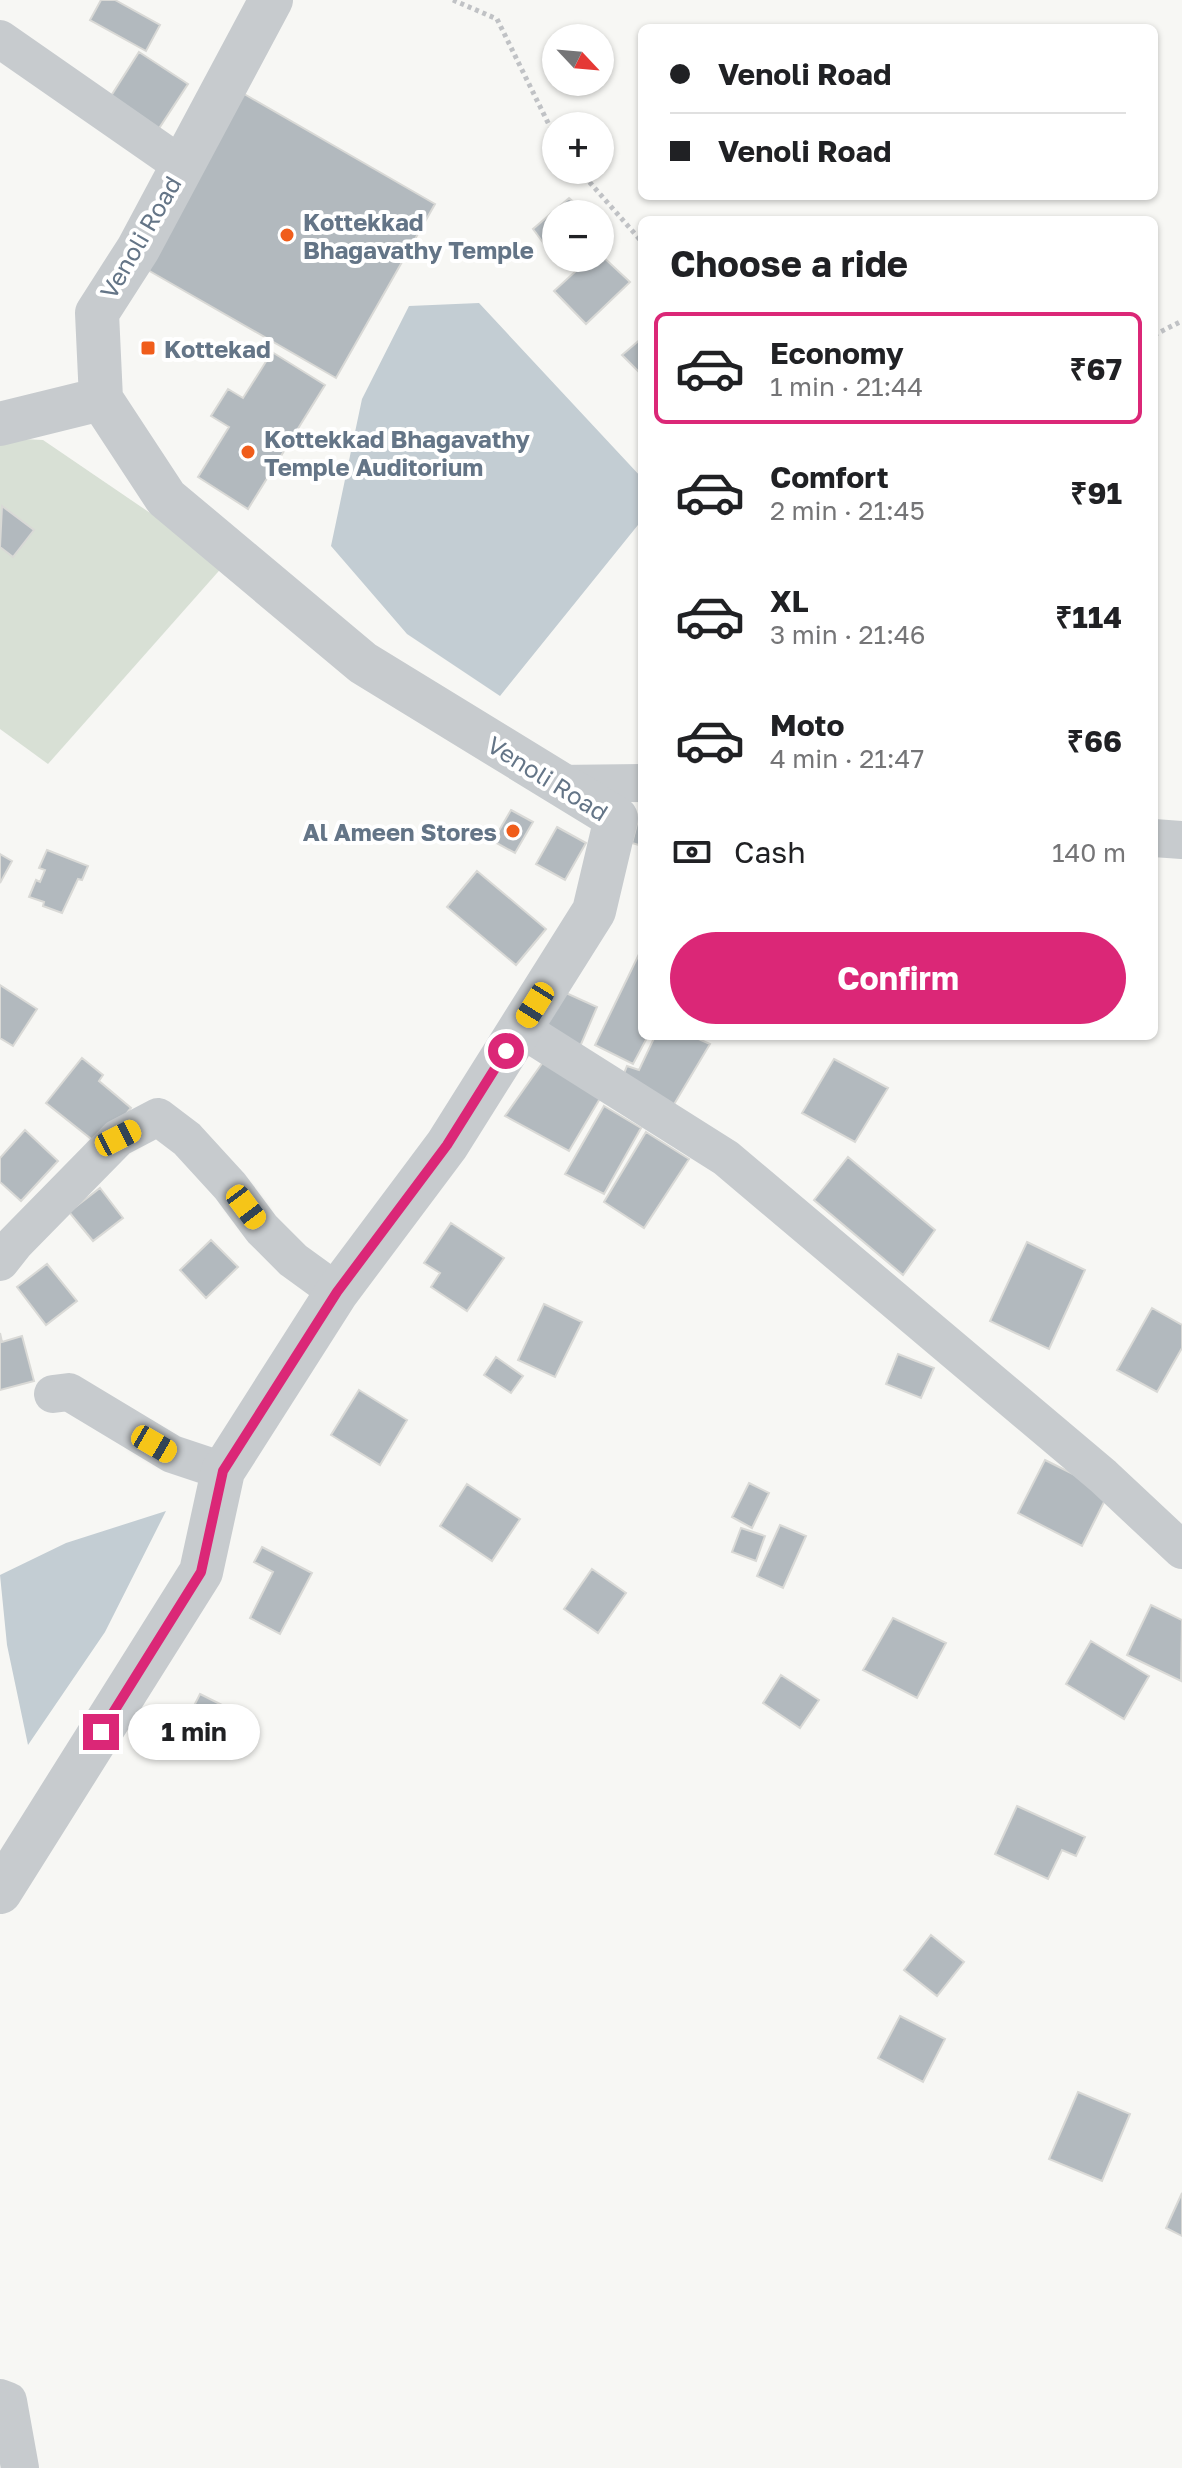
<!DOCTYPE html>
<html lang="en">
<head>
<meta charset="utf-8">
<style>
	body { margin:0; font-family:"Golos Text",sans-serif; background:#f2f2f2; color:#202124; height:100vh; display:flex; flex-direction:column; font-size:30px; white-space:nowrap }
	* { box-sizing:border-box; margin:0 }
	p { font-size:26px; color:#757577 }
	.icon { flex:none; width:44px; height:44px; fill:none; stroke:currentColor; stroke-width:2; stroke-linecap:round; stroke-linejoin:round }
	.map { position:relative; flex:1; overflow:hidden }
	.drawer { position:absolute; left:638px; top:216px; width:520px; height:824px; display:flex; flex-direction:column; background:#fff; border-radius:12px; box-shadow:0 2px 6px #0004 }
	.drawer>* { flex:none }
	.guide { position:absolute; left:638px; top:24px; width:520px; height:176px; border-radius:12px; box-shadow:0 2px 6px #0004; display:grid; align-content:center; height:176px; padding:0 32px; background:#fff }
	.needle { width:52px; rotate:116deg }
	.controls { position:absolute; left:542px; top:24px; display:grid; gap:16px }
	.controls a { display:grid; place-items:center; width:72px; height:72px; border-radius:50%; background:#fff; box-shadow:0 2px 6px #0004; font-size:40px }
	.end { position:absolute; width:36px; height:36px; margin:-18px; border:10px solid #db2777; background:#fff; box-shadow:0 0 0 4px #fff }
	.from { border-radius:50% }
	.bubble { position:absolute; height:56px; border-radius:28px; background:#fff; box-shadow:0 2px 6px #0004; font-size:26px; font-weight:700; line-height:56px; text-align:center }
	.car { position:absolute; width:24px; height:48px; margin:-24px -12px; border-radius:10px; box-shadow:0 0 6px 2px #0007; background:linear-gradient(#f5c518 24%,#345 0 40%,#f5c518 0 76%,#345 0 86%,#f5c518 0) }
	.guide b { display:flex; align-items:center; gap:28px; height:76px; font-size:30px }
	.guide b+b { border-top:2px solid #e0e0e0 }
	.guide i { width:20px; height:20px; background:#202124 }
	ul { padding:0; list-style:none }
	li { display:flex; align-items:center; gap:24px; height:112px; margin:0 16px 12px; padding:0 16px; border:4px solid transparent; border-radius:12px }
	li div { flex:1 }
	li b { display:block; font-size:30px }
	li em { font-style:normal; font-weight:700 }
	li.active { border-color:#db2777 }
	li>.icon { width:72px; height:72px; stroke-width:1.5 }
	h2 { padding:0 32px; font-size:36px; line-height:96px }
	.pay { display:flex; align-items:center; gap:20px; height:88px; padding:0 32px; font-size:30px }
	.pay p { margin-inline-start:auto }
	.cta { display:flex; gap:16px; margin-top:auto; padding:16px 32px }
	.cta a { flex:1; height:92px; border-radius:48px; background:#db2777; color:#fff; font-size:32px; font-weight:700; line-height:92px; text-align:center }
	.map>svg:first-child { display:block }
	.green { fill:#d8e0d5 }
	.water { fill:#c3cdd3 }
	.building { fill:#b2b9be; stroke:#d9d9d6; stroke-width:2 }
	.lines { fill:none; stroke-linecap:round; stroke-linejoin:round }
	.path { stroke:#c0c2c5; stroke-width:5; stroke-dasharray:4 4; stroke-linecap:butt }
	.minor { stroke:#c7cbce; stroke-width:38 }
	.tertiary { stroke:#c7cbce; stroke-width:44 }
	.route { stroke:#db2777; stroke-width:10 }
	.poi-dot { fill:#f05d1b; stroke:#fff; stroke-width:3 }
	.labels { text-anchor:middle; dominant-baseline:central; stroke-width:8; stroke-linejoin:round; paint-order:stroke }
	.poi-label { font-size:24px; font-weight:bold; fill:#647587; stroke:#fff; text-anchor:start }
	.street-label { font-size:24px; fill:#647587; stroke:#fff }
</style>
</head>
<body>
<div class="map">
<svg width="1182" height="2468" viewBox="0 0 1182 2468">
	<rect width="100%" height="100%" fill="#f7f7f4"/>
	<path class="green" d="M0,438L43,440L225,564L48,764L0,729Z"/>
	<path class="water" d="M479,303L642,478V520L500,696L407,634L331,546L362,399L409,306Z
		M166,1511L105,1632L28,1745L7,1645L0,1575L66,1543Z"/>
	<path class="building" d="M101,0H115L160,25L146,51L90,20Z
		M139,52L188,84L152,139L104,107Z
		M239,91L435,204L336,378L139,265Z
		M569,198L587,214H556V258H567L559,264L533,229Z
		M600,254L630,282L586,324L554,291L590,258H600Z
		M642,338V375L622,355Z
		M272,352L325,385L248,509L198,477L229,427L211,416L228,389L243,398Z
		M2,506L34,530L13,557L0,547Z
		M642,805V846L632,843Z
		M511,810L533,822L515,853L493,841Z
		M557,827L586,843L565,880L536,864Z
		M47,850L88,866L82,880L78,879L62,913L43,906L44,902L29,897L36,880L40,882L45,870L39,868Z
		M0,854L12,861L0,883Z
		M477,871L546,929L516,965L447,907Z
		M642,948V1036H648L633,1064L595,1045Z
		M0,985L37,1009L13,1046L0,1038Z
		M555,988L597,1007L579,1049L537,1030Z
		M655,1036H692L710,1044L673,1106L620,1083L627,1066L639,1070Z
		M548,1055L605,1090L569,1151L505,1116Z
		M82,1058L103,1075L99,1081L131,1108L100,1146L46,1103Z
		M834,1059L888,1088L855,1142L802,1113Z
		M604,1106L641,1128L604,1194L565,1174Z
		M25,1130L58,1161L21,1201L0,1182V1158Z
		M646,1132L689,1159L644,1228L604,1202Z
		M848,1157L935,1230L903,1275L814,1200Z
		M100,1188L123,1218L93,1241L69,1212Z
		M451,1223L504,1258L467,1311L431,1287L440,1273L424,1263Z
		M211,1240L238,1267L206,1298L180,1270Z
		M1027,1242L1085,1270L1049,1349L990,1321Z
		M47,1264L77,1301L46,1325L17,1287Z
		M544,1304L582,1322L555,1377L518,1360Z
		M1152,1308L1182,1325V1348L1157,1392L1117,1370Z
		M0,1333L2,1342L22,1336L34,1381L0,1390Z
		M898,1354L934,1368L921,1398L886,1384Z
		M496,1357L523,1376L511,1393L484,1375Z
		M359,1390L407,1420L380,1465L331,1435Z
		M1045,1460L1109,1492L1082,1546L1018,1513Z
		M749,1483L769,1493L752,1528L732,1517Z
		M467,1484L520,1519L492,1561L440,1526Z
		M780,1525L806,1536L783,1588L757,1576Z
		M741,1528L765,1536L756,1561L732,1552Z
		M262,1547L312,1573L280,1634L250,1618L273,1572L254,1562Z
		M592,1569L626,1593L598,1633L564,1609Z
		M1151,1605L1182,1620L1181,1681L1127,1655Z
		M893,1618L946,1643L917,1698L863,1670Z
		M1091,1641L1149,1676L1124,1719L1066,1684Z
		M781,1675L819,1700L800,1728L763,1703Z
		M200,1694L224,1706L198,1757L174,1745Z
		M1017,1806L1085,1837L1076,1856L1062,1850L1048,1879L995,1854Z
		M931,1935L964,1962L937,1996L904,1970Z
		M900,2016L945,2039L923,2082L878,2058Z
		M1078,2092L1130,2114L1102,2181L1049,2159Z
		M1182,2193V2236L1166,2228Z"/>
	<g class="lines">
		<path class="path" d="M453,0L497,19L556,139
			M579,170L642,242
			M1154,335L1182,321"/>
		<path class="minor" d="M0,39L181,165
			M557,784L642,783
			M1154,838L1182,840
			M520,1028L726,1158L1103,1476L1182,1550
			M0,1262L15,1243L118,1138L158,1117L187,1139L230,1186L262,1229L293,1260L337,1292
			M53,1394L69,1392L172,1454L223,1471
			M0,2398L8,2401L20,2468"/>
		<path class="tertiary" d="M0,424L101,399
			M0,1892L201,1572L223,1471L337,1292L447,1145L594,911L616,818L363,663L166,498L101,399L97,313L138,249L271,0"/>
	</g>
	<g class="lines">
		<path class="route" d="M101,1732L201,1572L223,1471L337,1292L447,1145L506,1051"/>
	</g>
	<g class="poi-dot">
		<circle cx="287" cy="235" r="8"/>
		<rect x="140" y="340" width="16" height="16" rx="4"/>
		<circle cx="248" cy="452" r="8"/>
		<circle cx="513" cy="831" r="8"/>
	</g>
	<g class="labels">
		<g class="poi-label">
			<text x="303" y="221">Kottekkad<tspan x="303" dy="28">Bhagavathy Temple</tspan></text>
			<text x="164" y="348">Kottekad</text>
			<text x="264" y="438">Kottekkad Bhagavathy<tspan x="264" dy="28">Temple Auditorium</tspan></text>
			<text x="497" y="831" text-anchor="end">Al Ameen Stores</text>
		</g>
		<g class="street-label">
			<text transform="translate(140 237) rotate(-60)">Venoli Road</text>
			<text transform="translate(548 778) rotate(32)">Venoli Road</text>
		</g>
	</g>
</svg>
<div class="controls">
<a><svg class="needle" viewBox="-14 -14 28 28"><path d="M0-13l5 13h-10z" fill="#e53935"/><path d="M0 13l5-13h-10z" fill="#757577"/></svg></a>
<a>+</a>
<a>−</a>
</div>
<i class="end from" style="left:506px;top:1051px"></i>
<i class="end" style="left:101px;top:1732px"></i>
<div class="bubble" style="left:128px;top:1704px;width:132px">1 min</div>
<i class="car" style="left:535px;top:1005px;rotate:212deg"></i>
<i class="car" style="left:118px;top:1138px;rotate:63deg"></i>
<i class="car" style="left:246px;top:1207px;rotate:143deg"></i>
<i class="car" style="left:154px;top:1444px;rotate:120deg"></i>
<div class="guide">
<b><i class="from"></i>Venoli Road</b>
<b><i></i>Venoli Road</b>
</div>
<section class="drawer">
<h2>Choose a ride</h2>
<ul>
<li class="active"><svg class="icon" aria-label="car" viewBox="0 0 24 24"><path d="M5 17H2v-5l4-1 3-4h7l3 4 3 1v5h-3M9 17h6M6 11h13"/><circle cx="7" cy="17" r="2"/><circle cx="17" cy="17" r="2"/></svg><div><b>Economy</b><p>1 min · 21:44</p></div><em>₹67</em></li>
<li><svg class="icon" aria-label="car" viewBox="0 0 24 24"><path d="M5 17H2v-5l4-1 3-4h7l3 4 3 1v5h-3M9 17h6M6 11h13"/><circle cx="7" cy="17" r="2"/><circle cx="17" cy="17" r="2"/></svg><div><b>Comfort</b><p>2 min · 21:45</p></div><em>₹91</em></li>
<li><svg class="icon" aria-label="car" viewBox="0 0 24 24"><path d="M5 17H2v-5l4-1 3-4h7l3 4 3 1v5h-3M9 17h6M6 11h13"/><circle cx="7" cy="17" r="2"/><circle cx="17" cy="17" r="2"/></svg><div><b>XL</b><p>3 min · 21:46</p></div><em>₹114</em></li>
<li><svg class="icon" aria-label="car" viewBox="0 0 24 24"><path d="M5 17H2v-5l4-1 3-4h7l3 4 3 1v5h-3M9 17h6M6 11h13"/><circle cx="7" cy="17" r="2"/><circle cx="17" cy="17" r="2"/></svg><div><b>Moto</b><p>4 min · 21:47</p></div><em>₹66</em></li>
</ul>
<div class="pay"><svg class="icon" aria-label="cash" viewBox="0 0 24 24"><path d="M3 7h18v10H3z"/><circle cx="12" cy="12" r="2"/></svg>Cash<p>140 m</p></div>
<div class="cta"><a>Confirm</a></div>
</section>
</div>
</body>
</html>
